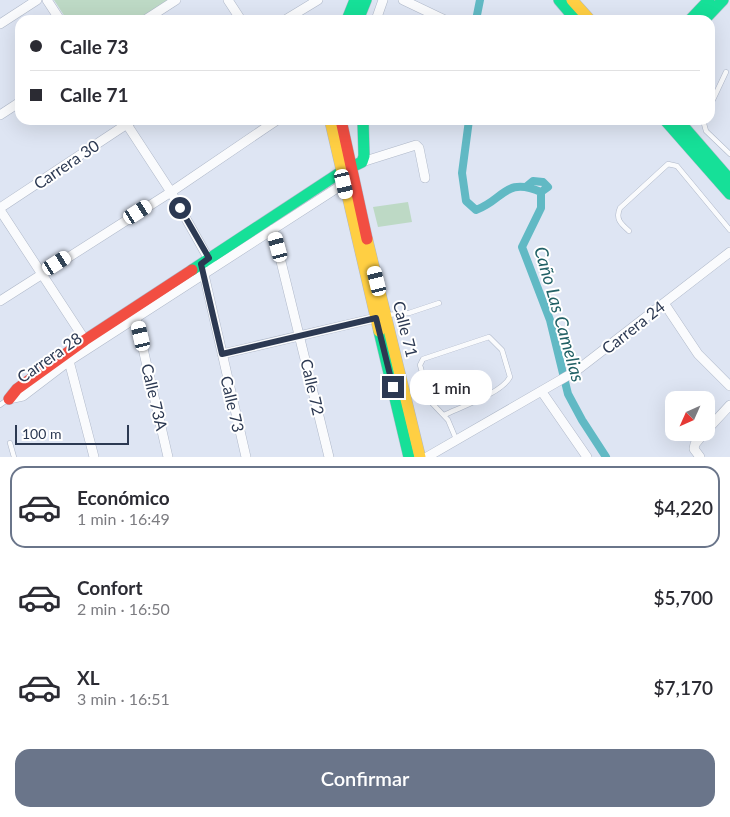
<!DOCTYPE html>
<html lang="es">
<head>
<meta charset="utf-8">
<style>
	body { margin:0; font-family:Lato,sans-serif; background:#f2f2f3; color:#2b2b33; height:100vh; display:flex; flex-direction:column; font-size:19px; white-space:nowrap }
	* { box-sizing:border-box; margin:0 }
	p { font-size:16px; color:#7c7c81 }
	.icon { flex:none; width:28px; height:28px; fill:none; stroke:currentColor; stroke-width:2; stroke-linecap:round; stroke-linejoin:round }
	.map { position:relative; height:457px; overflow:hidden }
	.sheet { display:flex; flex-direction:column; background:#fff; flex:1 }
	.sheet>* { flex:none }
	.hud { position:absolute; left:15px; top:15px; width:700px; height:110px; border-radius:15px; box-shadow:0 5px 20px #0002; display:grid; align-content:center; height:110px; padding:0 15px; background:#fff }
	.needle { width:32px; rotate:225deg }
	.buttons { position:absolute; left:665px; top:391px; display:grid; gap:10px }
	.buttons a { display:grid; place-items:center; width:50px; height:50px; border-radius:10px; background:#fff; box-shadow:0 5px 20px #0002; font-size:25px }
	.scale { position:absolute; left:15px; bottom:12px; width:114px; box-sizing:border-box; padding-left:5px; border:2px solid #2c3952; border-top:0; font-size:14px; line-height:18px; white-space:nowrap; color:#2c3952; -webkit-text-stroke:4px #fff; paint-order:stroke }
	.end { position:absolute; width:22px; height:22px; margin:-11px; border:6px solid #2c3952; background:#fff; box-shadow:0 0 0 2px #fff }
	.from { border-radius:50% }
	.bubble { position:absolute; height:35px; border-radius:15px; background:#fff; box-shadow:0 5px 20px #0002; font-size:16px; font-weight:600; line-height:35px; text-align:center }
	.car { position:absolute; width:15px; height:30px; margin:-15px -8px; border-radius:6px; box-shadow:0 0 4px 1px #0007; background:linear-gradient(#fff 24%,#345 0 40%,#fff 0 76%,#345 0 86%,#fff 0) }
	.hud b { display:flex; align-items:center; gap:18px; height:48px; font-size:19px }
	.hud b+b { border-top:1px solid #e1e1e2 }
	.hud i { width:12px; height:12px; background:#2b2b33 }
	ul { padding:9px 0 0; list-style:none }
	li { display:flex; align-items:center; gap:15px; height:82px; margin:0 10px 8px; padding:0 5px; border:2px solid transparent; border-radius:15px }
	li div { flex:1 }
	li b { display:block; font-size:19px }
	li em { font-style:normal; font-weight:600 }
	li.on { border-color:#6a758a }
	li>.icon { width:45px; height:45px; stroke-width:1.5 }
	.button { display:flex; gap:10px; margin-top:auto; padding:10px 15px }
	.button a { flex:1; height:58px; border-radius:15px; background:#6a758a; color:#fff; font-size:20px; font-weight:600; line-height:58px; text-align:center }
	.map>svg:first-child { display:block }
	.green { fill:#bdd9c5 }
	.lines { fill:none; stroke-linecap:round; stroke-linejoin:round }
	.canal { stroke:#61b9c4; stroke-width:8 }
	.lane-casing { stroke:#afb8c9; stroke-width:5.5 }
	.street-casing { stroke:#afb8c9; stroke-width:10 }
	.fast-casing { stroke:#afb8c9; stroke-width:12 }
	.slow-casing { stroke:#afb8c9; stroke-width:12 }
	.jam-casing { stroke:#afb8c9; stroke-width:12 }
	.lane { stroke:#fafbfd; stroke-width:4.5 }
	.street { stroke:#fafbfd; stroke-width:9 }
	.fast { stroke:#16e098; stroke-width:11 }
	.slow { stroke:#ffcf43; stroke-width:11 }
	.jam { stroke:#f24e42; stroke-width:11 }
	.route { stroke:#2c3952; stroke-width:6 }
	.labels { text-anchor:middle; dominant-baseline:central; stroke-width:4; stroke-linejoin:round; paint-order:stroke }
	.street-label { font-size:16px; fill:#2c3952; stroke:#fff }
	.water-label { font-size:18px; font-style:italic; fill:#216065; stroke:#fff }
</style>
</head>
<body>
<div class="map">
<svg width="730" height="457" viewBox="0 0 730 457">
	<rect width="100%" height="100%" fill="#dee5f3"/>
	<path class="green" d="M54,0H171L138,20H67Z
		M408,202L412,222L378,227L373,207Z"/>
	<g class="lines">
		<path class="canal" d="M476,20L480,0
			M469,120L462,173L466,201L476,210C504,200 505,176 541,192V208L522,247L550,320L568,394L582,420L606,457
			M527,186L533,181L543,182L548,187L541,192"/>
		<g class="lane-casing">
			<path id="lane" d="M710,106L726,72
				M703,120L706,131L730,154
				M629,231C621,224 615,219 620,208L668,164L677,166L730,230
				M387,315L409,313L439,303
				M0,405L7,400
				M444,415C461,407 502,393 510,377L502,350L489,337L423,359L420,365L430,401L448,420L456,439
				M10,443L14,457"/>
		</g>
		<g class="street-casing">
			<path id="street" d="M47,0L60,20
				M228,0L241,20
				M403,0L445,20
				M145,20L176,0
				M285,20L318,0
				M376,20L383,0
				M0,24L37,0
				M0,115L20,102
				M124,120L171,192L211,263
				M362,162L416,145L419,148L425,178
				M0,208L133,120
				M0,210L85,340
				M273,229L329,457
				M203,270L246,457
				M0,301L171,192L277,120
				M664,303L698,354L730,386
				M135,314L168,457
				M222,354L380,317
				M69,361L94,457
				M542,392L587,457
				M9,399L23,396L69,361L348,181
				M706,431L730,405
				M427,457L576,371L730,252
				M700,457L694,449L695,444L705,432"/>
		</g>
		<g class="fast-casing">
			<path id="fast" d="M559,0L576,20
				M347,20L355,0
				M358,20L366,0
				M690,20L709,0
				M704,20L723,0
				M665,120L730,194
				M678,120L730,180
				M192,270L341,172L362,162L364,156L363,120
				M379,331L409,457"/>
		</g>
		<g class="slow-casing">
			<path id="slow" d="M572,0L590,20
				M330,120L379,331
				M367,239L420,457"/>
		</g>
		<g class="jam-casing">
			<path id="jam" d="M341,120L367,239
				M9,399L17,389L85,340L192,270"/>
		</g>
		<use href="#lane" class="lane"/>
		<use href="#street" class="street"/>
		<use href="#fast" class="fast"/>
		<use href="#slow" class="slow"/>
		<use href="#jam" class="jam"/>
	</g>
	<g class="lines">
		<path class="route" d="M180,208L209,258L201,264L222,354L376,318L393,387"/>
	</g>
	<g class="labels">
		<g class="street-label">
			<text transform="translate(66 164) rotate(-34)">Carrera 30</text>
			<text transform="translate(633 327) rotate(-38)">Carrera 24</text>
			<text transform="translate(406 329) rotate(76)">Calle 71</text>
			<text transform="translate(49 357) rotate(-35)">Carrera 28</text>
			<text transform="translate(313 387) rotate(77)">Calle 72</text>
			<text transform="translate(155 397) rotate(77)">Calle 73A</text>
			<text transform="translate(233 404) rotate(77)">Calle 73</text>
		</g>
		<g class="water-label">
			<text transform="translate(560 314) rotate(74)">Caño Las Camelias</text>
		</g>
	</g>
</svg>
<div class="buttons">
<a><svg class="needle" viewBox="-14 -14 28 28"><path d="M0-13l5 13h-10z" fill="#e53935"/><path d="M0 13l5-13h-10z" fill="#7c7c81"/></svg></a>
</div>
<div class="scale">100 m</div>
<i class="end from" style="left:180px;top:208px"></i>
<i class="end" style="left:393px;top:387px"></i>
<div class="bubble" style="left:410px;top:370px;width:82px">1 min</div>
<i class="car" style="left:344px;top:184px;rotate:167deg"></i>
<i class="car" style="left:138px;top:212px;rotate:58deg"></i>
<i class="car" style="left:278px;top:247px;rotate:345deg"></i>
<i class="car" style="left:57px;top:263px;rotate:58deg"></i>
<i class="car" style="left:377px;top:281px;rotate:346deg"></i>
<i class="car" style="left:141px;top:336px;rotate:347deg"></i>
<div class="hud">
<b><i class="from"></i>Calle 73</b>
<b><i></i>Calle 71</b>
</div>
</div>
<section class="sheet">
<ul>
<li class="on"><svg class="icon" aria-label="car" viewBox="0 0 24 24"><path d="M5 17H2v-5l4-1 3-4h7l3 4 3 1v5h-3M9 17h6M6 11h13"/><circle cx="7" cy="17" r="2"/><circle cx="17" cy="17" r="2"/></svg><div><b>Económico</b><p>1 min · 16:49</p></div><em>$4,220</em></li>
<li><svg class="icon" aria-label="car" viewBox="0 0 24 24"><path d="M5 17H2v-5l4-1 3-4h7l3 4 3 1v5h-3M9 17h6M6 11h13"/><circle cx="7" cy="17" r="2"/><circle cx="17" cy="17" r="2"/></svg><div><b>Confort</b><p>2 min · 16:50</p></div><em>$5,700</em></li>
<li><svg class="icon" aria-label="car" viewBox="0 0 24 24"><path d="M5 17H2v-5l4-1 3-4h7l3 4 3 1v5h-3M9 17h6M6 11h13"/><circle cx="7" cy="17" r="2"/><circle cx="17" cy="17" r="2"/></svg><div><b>XL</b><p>3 min · 16:51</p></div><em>$7,170</em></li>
</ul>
<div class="button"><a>Confirmar</a></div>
</section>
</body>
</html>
